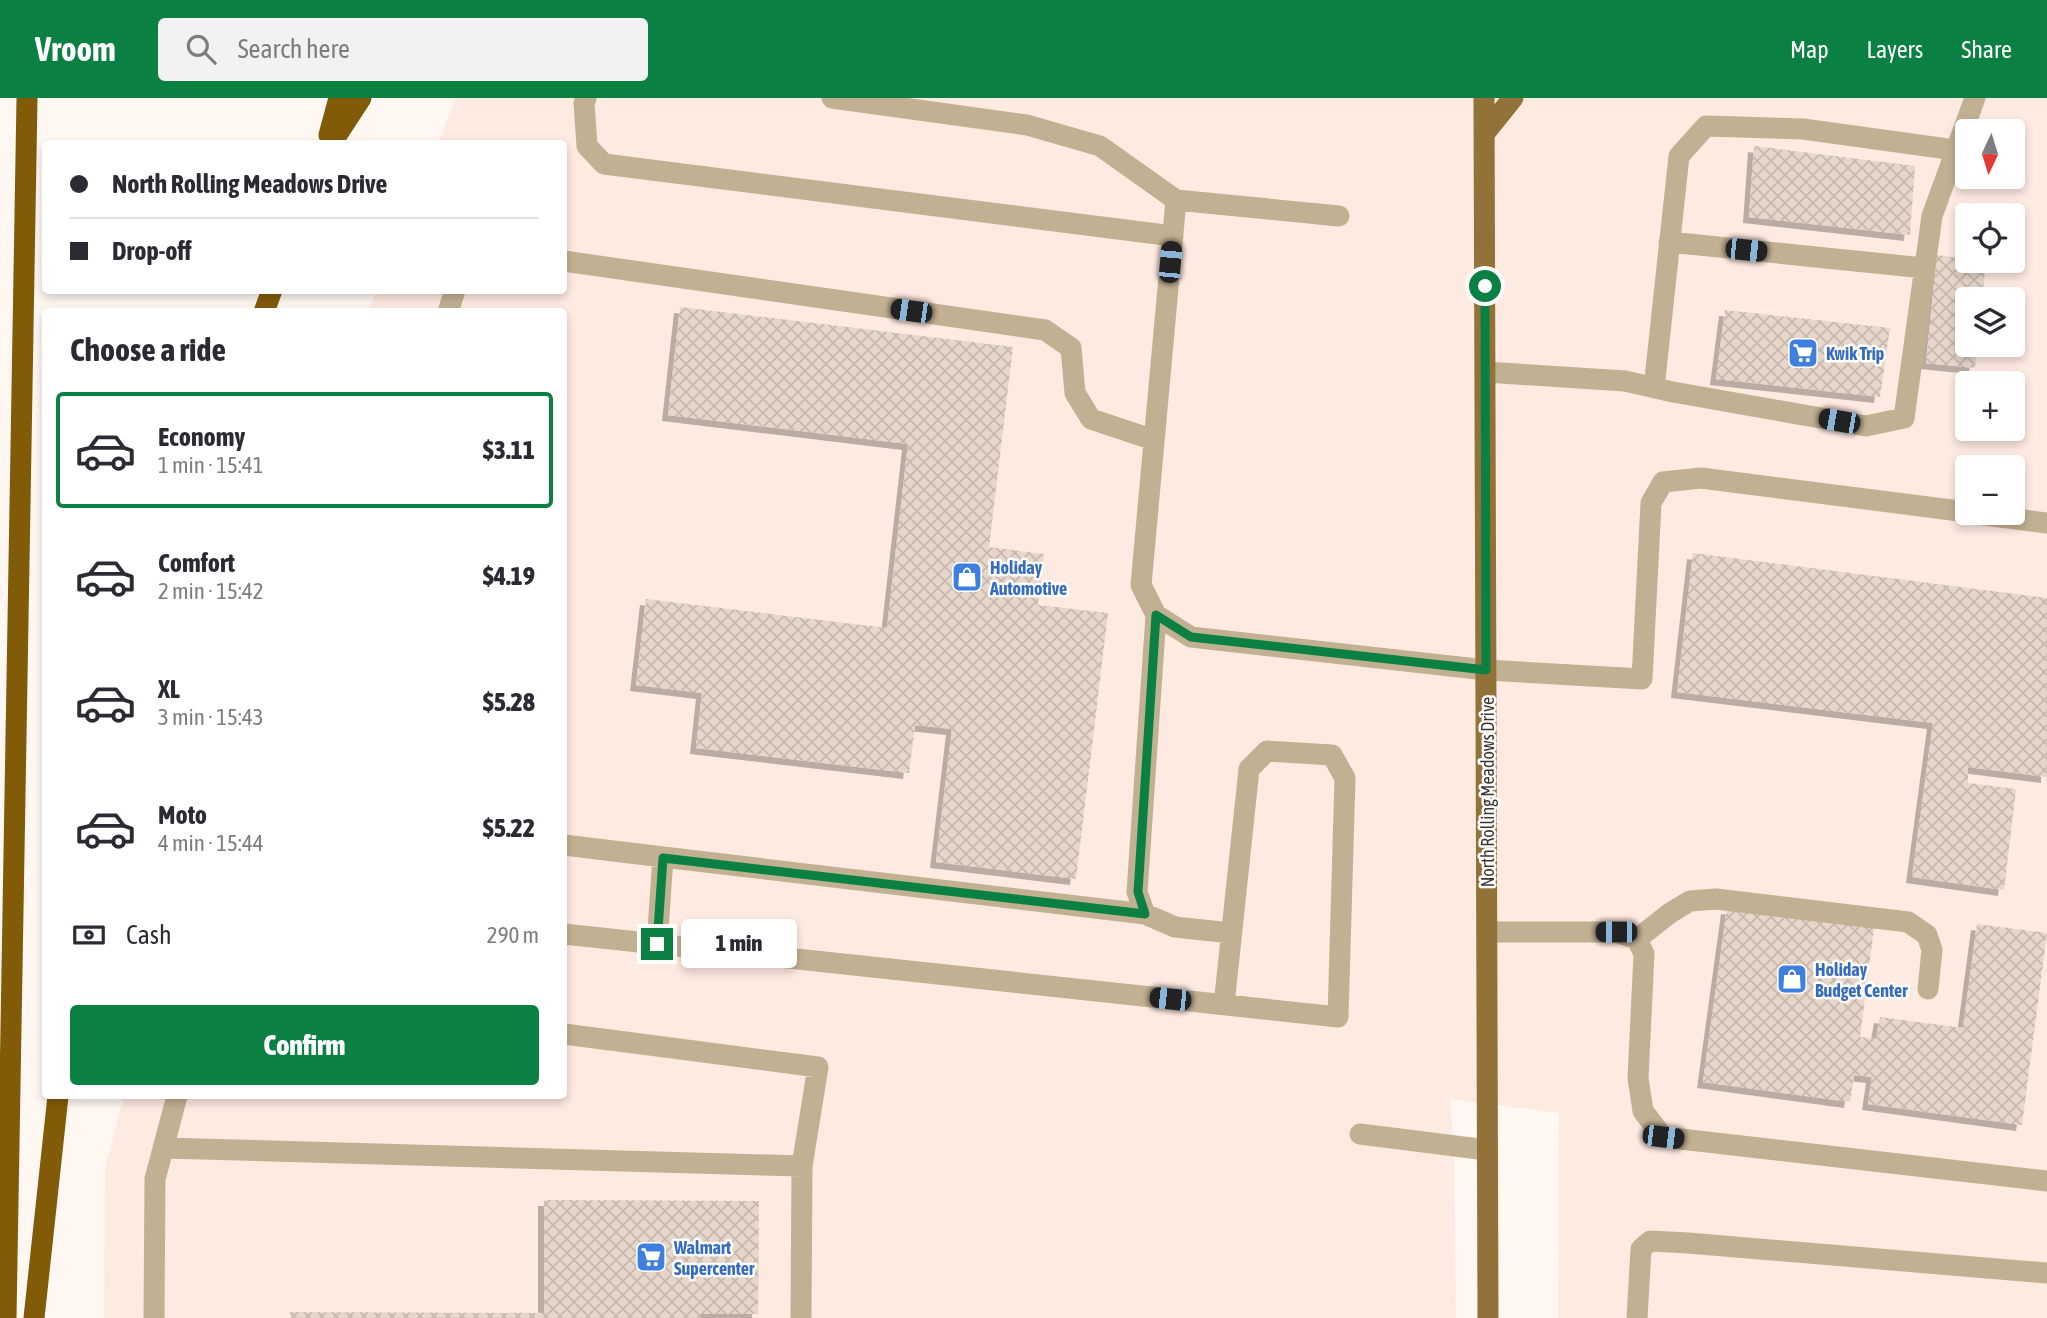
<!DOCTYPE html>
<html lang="en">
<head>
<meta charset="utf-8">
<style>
	body { margin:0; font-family:"Asap Condensed",sans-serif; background:#f2f2f3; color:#2b2b33; height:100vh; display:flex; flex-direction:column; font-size:26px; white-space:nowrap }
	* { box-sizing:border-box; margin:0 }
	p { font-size:23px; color:#7c7c81 }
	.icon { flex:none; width:38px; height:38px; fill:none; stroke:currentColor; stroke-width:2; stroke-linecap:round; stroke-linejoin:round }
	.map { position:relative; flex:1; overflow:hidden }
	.side { position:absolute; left:42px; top:210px; width:525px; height:791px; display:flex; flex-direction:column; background:#fff; border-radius:7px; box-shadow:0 4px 10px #0003 }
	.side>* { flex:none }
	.top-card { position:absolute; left:42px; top:42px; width:525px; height:154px; border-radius:7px; box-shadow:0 4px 10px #0003; display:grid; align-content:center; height:154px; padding:0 28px; background:#fff }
	.needle { width:46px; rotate:184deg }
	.tools { position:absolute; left:1955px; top:21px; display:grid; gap:14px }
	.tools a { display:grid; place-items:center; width:70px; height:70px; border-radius:7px; background:#fff; box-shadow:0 4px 10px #0003; font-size:35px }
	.end { position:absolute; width:32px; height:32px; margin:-16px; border:9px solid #0b8043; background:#fff; box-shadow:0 0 0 4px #fff }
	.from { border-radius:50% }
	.bubble { position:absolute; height:49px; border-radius:7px; background:#fff; box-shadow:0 4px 10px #0003; font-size:23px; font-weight:800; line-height:49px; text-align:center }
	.car { position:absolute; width:21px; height:42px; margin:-21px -10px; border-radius:9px; box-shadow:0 0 5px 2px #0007; background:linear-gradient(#222 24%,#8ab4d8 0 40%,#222 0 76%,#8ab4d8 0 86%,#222 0) }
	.top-card b { display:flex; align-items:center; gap:24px; height:66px; font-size:26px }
	.top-card b+b { border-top:2px solid #e1e1e2 }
	.top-card i { width:18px; height:18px; background:#2b2b33 }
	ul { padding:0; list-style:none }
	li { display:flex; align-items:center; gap:21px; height:116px; margin:0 14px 10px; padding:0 14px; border:4px solid transparent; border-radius:7px }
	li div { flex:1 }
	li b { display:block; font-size:26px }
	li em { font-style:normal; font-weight:800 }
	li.on { border-color:#0b8043 }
	li>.icon { width:63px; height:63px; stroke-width:1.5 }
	h2 { padding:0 28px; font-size:32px; line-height:84px }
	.pay { display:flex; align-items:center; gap:18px; height:77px; padding:0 28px; font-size:26px }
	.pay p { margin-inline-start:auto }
	.button { display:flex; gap:14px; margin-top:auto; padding:14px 28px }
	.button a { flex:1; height:80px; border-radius:7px; background:#0b8043; color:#fff; font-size:28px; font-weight:800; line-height:80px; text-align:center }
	header { display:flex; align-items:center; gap:42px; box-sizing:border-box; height:98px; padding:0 35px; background:#0b8043; color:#fff }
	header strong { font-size:33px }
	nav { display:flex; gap:38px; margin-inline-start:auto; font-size:24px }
	.search { width:490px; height:63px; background:#f2f2f3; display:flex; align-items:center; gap:18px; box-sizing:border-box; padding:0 24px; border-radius:7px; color:#7c7c81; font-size:26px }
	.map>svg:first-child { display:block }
	.commercial { fill:#fdeae1; fill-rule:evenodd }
	.building { fill:url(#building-cross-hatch); filter:url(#shadow) }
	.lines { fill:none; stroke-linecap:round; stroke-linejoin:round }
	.minor { stroke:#c2b092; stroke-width:21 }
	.major { stroke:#937239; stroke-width:21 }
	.highway { stroke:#825b09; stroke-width:21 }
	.route { stroke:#0b8043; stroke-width:9 }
	.labels { text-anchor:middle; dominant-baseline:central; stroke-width:5; stroke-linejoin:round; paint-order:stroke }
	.shop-label { font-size:18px; font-weight:bold; fill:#366cbe; stroke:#fff; text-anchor:start }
	.street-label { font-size:18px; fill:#3b3530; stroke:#fff }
</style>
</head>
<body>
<header>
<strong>Vroom</strong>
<div class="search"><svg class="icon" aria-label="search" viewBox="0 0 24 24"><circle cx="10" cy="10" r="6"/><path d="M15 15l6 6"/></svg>Search here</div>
<nav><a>Map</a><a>Layers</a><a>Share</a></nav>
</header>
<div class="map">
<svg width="2047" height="1220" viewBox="0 0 2047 1220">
	<defs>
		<pattern id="building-cross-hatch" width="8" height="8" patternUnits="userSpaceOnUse" patternTransform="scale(1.75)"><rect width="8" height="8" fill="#e7d6ca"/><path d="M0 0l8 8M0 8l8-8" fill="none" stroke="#c7b8ae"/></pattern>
		<filter id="shadow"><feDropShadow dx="-6" dy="6" stdDeviation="0" flood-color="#0004"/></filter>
	</defs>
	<rect width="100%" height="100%" fill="#fef7f2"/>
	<path class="commercial" d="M456,0H2047V1220H1558L1559,1015L1450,1001L1454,1059L1456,1220H104L105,1071L124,998H564V214L368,213L377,193L564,192V46L438,45ZM1967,33H2012V79H1967ZM1967,117H2012V163H1967ZM1967,201H2012V247H1967ZM1967,285H2012V331H1967ZM1967,369H2012V415H1967Z"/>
	<path class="building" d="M1754,48L1915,68L1910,137L1749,119Z
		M1937,157L1967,161V163H1986L1982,201H1967V247H1977L1975,270L1926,265Z
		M680,209L1013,249L989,449L1044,456L1038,507L1108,515L1076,781L936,764L952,631L915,627L909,675L696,650L702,595L636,587L646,501L887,530L908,346L668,317Z
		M1725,212L1890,230L1880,299L1716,281Z
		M1693,455L2047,500V679L1968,669V685L2016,691L2004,792L1912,779L1933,625L1677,594Z
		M1727,810L1874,830L1860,939L1876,941L1880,919L1963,930L1977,826L2047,835L2022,1027L1868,1006L1872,979L1854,977L1850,1004L1703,984Z
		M544,1102L759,1103L758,1216H701V1220H290V1214L544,1215Z"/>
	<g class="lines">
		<path class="minor" d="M586,0L584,5L587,48L604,66L1173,138
			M832,0L1027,27L1100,48L1176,102
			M1339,118L1176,102L1141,487L1156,517L1191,539L1486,572L1642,581L1651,405L1663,384L1701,380L1967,414
			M1669,144L1924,170
			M564,163L1045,232L1071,250L1075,295L1091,321L1154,342
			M448,214L455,192
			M1485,274L1625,283L1673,294L1866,328L1904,320L1932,118L1975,0
			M1654,290L1679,58L1706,28L1803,31L1955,52
			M1969,415L2047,425
			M1156,517L1137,794L1145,816L1175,829L1231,835
			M564,747L663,759
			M1487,834H1616L1637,841L1644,856L1638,980L1643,1013L1663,1039L2047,1083
			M564,836L1338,919L1345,680L1332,657L1267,653L1249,671L1224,907
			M1637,841L1670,815L1690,803L1716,801L1908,824L1927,837L1932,852L1928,891
			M657,846L663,759L1145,816
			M564,936L818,969L802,1068L801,1220
			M1360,1036L1487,1052
			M163,1050L802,1068
			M154,1220L155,1081L177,998
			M1637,1220L1641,1151L1650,1143L1688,1145L2047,1175"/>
		<path class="major" d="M1484,0L1488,1220
			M1484,36L1513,0"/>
		<path class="highway" d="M329,37L339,0
			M331,46L361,0
			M264,214L272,192
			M6,1220L27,0
			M34,1220L58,998"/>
	</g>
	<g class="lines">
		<path class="route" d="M657,846L663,760L1145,816L1138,794L1156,517L1191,539L1486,572L1485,188"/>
	</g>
	<defs>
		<g id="supermarket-square" transform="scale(1.575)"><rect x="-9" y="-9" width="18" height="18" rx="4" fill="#3f7fe0" stroke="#fff"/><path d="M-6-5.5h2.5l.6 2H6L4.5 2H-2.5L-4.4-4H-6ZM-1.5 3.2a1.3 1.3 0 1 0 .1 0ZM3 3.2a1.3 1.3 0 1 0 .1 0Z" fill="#fff"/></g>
		<g id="shop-square" transform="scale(1.575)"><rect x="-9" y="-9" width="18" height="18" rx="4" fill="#3f7fe0" stroke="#fff"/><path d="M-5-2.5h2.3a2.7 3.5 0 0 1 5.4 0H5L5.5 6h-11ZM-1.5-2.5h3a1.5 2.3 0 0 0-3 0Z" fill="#fff"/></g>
	</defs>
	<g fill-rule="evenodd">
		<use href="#supermarket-square" x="1803" y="255"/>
		<use href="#shop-square" x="967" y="479"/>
		<use href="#shop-square" x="1792" y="881"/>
		<use href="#supermarket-square" x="651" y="1159"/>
	</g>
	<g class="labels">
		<g class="shop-label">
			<text x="1826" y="255">Kwik Trip</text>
			<text x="990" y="469">Holiday<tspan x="990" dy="21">Automotive</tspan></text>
			<text x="1815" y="871">Holiday<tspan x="1815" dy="21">Budget Center</tspan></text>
			<text x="674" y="1149">Walmart<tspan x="674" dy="21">Supercenter</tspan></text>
		</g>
		<g class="street-label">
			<text transform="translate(1487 694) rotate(-90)">North Rolling Meadows Drive</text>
		</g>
	</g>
</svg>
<div class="tools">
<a><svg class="needle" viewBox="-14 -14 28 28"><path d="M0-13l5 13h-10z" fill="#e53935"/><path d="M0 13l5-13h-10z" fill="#7c7c81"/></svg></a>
<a><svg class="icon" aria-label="locate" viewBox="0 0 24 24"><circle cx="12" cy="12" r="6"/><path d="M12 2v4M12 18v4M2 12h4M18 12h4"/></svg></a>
<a><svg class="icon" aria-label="layers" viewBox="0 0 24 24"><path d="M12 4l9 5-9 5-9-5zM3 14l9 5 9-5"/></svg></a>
<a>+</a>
<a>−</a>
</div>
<i class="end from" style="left:1485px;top:188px"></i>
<i class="end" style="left:657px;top:846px"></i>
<div class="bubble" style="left:681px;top:821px;width:116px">1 min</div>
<i class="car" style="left:1746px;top:152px;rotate:96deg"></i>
<i class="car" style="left:1170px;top:164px;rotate:5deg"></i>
<i class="car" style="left:911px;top:213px;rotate:278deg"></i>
<i class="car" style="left:1839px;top:323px;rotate:280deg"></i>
<i class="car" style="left:1616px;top:834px;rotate:270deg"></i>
<i class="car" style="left:1170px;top:901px;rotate:276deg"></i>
<i class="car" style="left:1663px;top:1039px;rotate:97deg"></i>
<div class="top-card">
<b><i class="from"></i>North Rolling Meadows Drive</b>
<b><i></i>Drop-off</b>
</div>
<section class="side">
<h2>Choose a ride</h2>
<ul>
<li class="on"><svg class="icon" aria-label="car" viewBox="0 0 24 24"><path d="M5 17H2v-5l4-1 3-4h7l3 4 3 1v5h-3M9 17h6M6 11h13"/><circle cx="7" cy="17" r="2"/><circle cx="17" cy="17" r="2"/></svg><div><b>Economy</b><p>1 min · 15:41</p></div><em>$3.11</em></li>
<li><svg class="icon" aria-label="car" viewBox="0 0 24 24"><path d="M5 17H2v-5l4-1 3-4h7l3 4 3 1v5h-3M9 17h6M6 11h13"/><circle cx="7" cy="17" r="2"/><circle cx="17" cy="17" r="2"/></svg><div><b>Comfort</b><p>2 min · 15:42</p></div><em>$4.19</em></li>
<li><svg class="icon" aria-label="car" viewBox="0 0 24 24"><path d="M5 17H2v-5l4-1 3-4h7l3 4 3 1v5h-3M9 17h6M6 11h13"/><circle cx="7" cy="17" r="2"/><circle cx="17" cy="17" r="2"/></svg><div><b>XL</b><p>3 min · 15:43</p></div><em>$5.28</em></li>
<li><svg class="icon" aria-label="car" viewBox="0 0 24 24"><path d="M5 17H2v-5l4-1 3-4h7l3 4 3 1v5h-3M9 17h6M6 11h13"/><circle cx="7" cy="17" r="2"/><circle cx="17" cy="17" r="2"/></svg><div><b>Moto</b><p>4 min · 15:44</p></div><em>$5.22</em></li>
</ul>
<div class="pay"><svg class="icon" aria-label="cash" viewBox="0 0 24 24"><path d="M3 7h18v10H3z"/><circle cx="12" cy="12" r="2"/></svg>Cash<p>290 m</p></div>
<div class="button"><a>Confirm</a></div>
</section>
</div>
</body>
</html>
